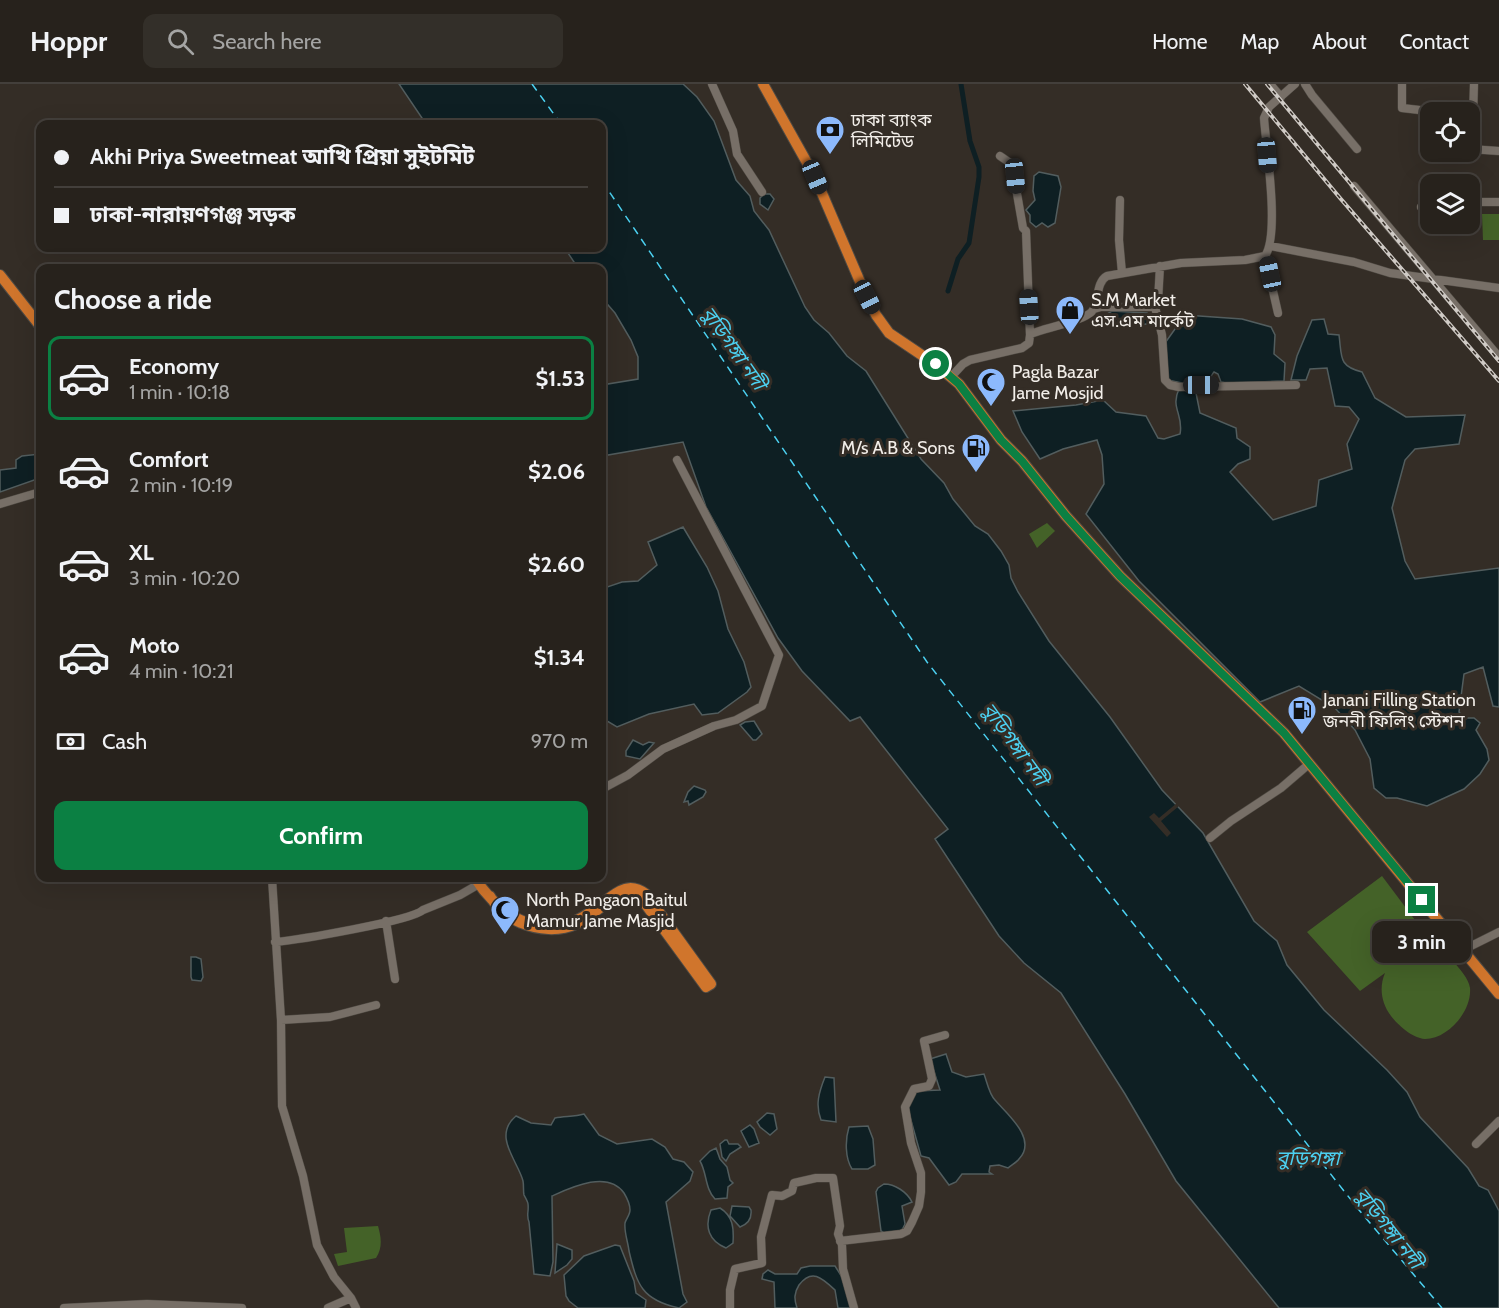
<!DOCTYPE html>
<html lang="en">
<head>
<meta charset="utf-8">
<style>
	body { margin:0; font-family:Cabin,"Noto Sans Bengali",sans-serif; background:#332f29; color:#f1f3f6; height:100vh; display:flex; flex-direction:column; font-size:22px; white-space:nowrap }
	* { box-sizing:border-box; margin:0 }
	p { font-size:20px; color:#a4a4a3 }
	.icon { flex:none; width:33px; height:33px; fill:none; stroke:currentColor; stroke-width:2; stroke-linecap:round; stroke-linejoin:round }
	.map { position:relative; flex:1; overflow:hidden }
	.sheet { position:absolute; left:36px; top:180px; width:570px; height:618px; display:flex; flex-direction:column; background:#27221c; border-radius:12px; box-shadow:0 6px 24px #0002,0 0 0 2px #433f3b }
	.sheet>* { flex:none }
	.hud { position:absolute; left:36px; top:36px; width:570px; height:132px; border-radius:12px; box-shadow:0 6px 24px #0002,0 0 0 2px #433f3b; display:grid; align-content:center; height:132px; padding:0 18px; background:#27221c }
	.controls { position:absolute; left:1420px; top:18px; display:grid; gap:12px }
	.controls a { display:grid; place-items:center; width:60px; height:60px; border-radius:12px; background:#27221c; box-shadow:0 6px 24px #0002,0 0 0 2px #433f3b; font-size:30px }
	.end { position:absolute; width:27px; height:27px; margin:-14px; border:8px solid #0b8043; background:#fff; box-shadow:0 0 0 3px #fff }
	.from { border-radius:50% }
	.bubble { position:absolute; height:42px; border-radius:12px; background:#27221c; box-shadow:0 6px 24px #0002,0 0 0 2px #433f3b; font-size:20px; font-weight:800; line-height:42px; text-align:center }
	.car { position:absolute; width:18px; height:36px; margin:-18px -9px; border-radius:8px; box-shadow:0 0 4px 2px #0007; background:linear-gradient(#222 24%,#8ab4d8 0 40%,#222 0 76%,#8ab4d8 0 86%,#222 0) }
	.hud b { display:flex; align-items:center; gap:21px; height:57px; font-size:22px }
	.hud b+b { border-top:2px solid #433f3b }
	.hud i { width:15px; height:15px; background:#f1f3f6 }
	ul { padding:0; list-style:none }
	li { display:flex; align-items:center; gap:18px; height:84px; margin:0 12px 9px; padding:0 6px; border:3px solid transparent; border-radius:12px }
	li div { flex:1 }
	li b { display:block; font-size:22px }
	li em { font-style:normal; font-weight:800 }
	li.selected { border-color:#0b8043 }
	li>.icon { width:54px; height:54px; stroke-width:1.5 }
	h2 { padding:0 18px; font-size:27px; line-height:72px }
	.pay { display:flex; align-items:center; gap:15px; height:66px; padding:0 18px; font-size:22px }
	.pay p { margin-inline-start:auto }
	.primary-button { display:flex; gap:12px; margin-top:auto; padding:12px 18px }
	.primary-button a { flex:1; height:69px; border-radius:12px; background:#0b8043; color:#fff; font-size:24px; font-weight:800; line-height:69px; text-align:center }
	header { display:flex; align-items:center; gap:36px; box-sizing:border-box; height:84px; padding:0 30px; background:#27221c; border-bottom:2px solid #433f3b }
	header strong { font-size:28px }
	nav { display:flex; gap:33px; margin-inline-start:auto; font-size:21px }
	.search { width:420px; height:54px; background:#332f29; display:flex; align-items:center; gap:15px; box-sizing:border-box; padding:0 21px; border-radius:12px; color:#a4a4a3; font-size:22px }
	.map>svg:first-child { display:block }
	.green { fill:#446228 }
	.water { fill:#0e1f23; stroke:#525d5e; stroke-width:1.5 }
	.pier { fill:#342d26 }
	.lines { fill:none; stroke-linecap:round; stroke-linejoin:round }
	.canal { stroke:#0e1f23; stroke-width:5 }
	.ferry { stroke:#4cd1f1; stroke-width:1.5; stroke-dasharray:8 6; stroke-linecap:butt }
	.minor-casing { stroke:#4f4a43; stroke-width:9 }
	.highway-casing { stroke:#4f4a43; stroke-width:12 }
	.minor { stroke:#776f67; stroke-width:8 }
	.highway { stroke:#d0752c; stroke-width:10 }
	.rail-casing { stroke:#cfcac5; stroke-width:4 }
	.rail { stroke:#342d26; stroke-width:1.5; stroke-dasharray:4.5; stroke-linecap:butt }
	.route { stroke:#0b8043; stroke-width:8 }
	.labels { text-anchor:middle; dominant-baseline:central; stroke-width:6; stroke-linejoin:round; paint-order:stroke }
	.poi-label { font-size:18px; fill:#f2eee9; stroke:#342d26; text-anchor:start }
	.water-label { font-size:20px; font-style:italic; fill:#4cd1f1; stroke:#342d26 }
</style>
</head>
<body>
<header>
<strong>Hoppr</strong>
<div class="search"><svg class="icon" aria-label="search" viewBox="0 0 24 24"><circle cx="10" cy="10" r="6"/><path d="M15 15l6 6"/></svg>Search here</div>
<nav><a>Home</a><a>Map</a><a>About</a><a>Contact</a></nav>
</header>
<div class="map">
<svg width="1499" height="1224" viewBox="0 0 1499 1224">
	<rect width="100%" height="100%" fill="#342d26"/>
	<path class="green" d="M1482,130H1499V156H1483Z
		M1047,439L1055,447L1037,464L1029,450Z
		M1382,792L1430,856L1421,863C1434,861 1445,867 1453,877C1459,884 1469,895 1470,904C1472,927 1448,955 1425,955C1412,954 1398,941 1391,932C1381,919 1379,903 1385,889L1360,907L1307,848Z
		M378,1142C381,1153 383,1163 376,1174L338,1182L334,1170L347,1168L344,1144Z"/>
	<path class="water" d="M399,0H683L697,13L714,37L736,96L750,112L754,127L769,146L805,223L814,236L829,249L847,272L866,287L921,375L944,399L953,415L975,442L988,450L1001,467L1009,481L1011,494L1018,508L1049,557L1110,633L1162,706L1203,749L1254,837L1277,857L1287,881L1324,926L1387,986L1407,1008L1420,1033L1468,1084L1479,1102L1488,1106L1499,1127V1224H1279L1176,1097L1125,1010L1061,909L1024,879L999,852L935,755L948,745L860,633L850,637L802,587L778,554L706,423L683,358L602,372V301L638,295V273L631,256L615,229L602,214V184H578L568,169L558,164H602V40H426Z
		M1039,88L1058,92L1061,103L1055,139L1048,143L1042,139L1036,143L1030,138V131L1026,126L1035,116L1033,107L1034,92Z
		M764,110H770L774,115L768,126L760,120V114Z
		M1112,227L1147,229L1152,233L1150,239C1139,243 1121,240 1109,237L1107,230Z
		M1185,231L1242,235L1271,243L1275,251L1274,270L1285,279L1284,297L1226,299L1221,298L1218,290L1214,288C1212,290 1211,294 1208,296C1199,304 1179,298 1168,296L1165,259Z
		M1324,235L1328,250L1339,251C1342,273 1338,282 1362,288L1375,314L1406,333L1465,331L1459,360L1415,365L1405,376L1392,424L1405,477L1415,495L1499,484V623L1493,622L1483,583L1464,590L1459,628L1464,634H1474L1480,639L1476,646L1487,665L1489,676L1480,690L1464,705L1427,722L1397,714H1386L1374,704L1370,675L1355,646L1335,624L1299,602L1260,618L1139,497L1086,430L1104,400L1102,371L1097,356L1063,365L1040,375L1022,348L1013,327L1076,321L1103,316L1116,328L1146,332L1158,354L1164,355L1180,350C1184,331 1170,324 1179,305L1195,304L1200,329L1236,344L1237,354L1250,363V375L1238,380L1230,388L1273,436L1316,422L1319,396L1352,385L1347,360L1359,335L1349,323L1335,322L1327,284L1310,285L1306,296H1291L1297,272L1312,236Z
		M40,370V394L0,408V386L16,384V376L22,372Z
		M683,443L707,483L718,507L728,545L744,578L751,603L747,608L718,629L702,631L694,620L649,630L617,643L602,634L603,514L607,503L622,498L638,497L657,481L648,458Z
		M754,637L762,650L756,656H753L740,641L745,638Z
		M633,656L643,661L649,658L654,659L640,675L626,672V667Z
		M694,702L705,706L706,708L703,713L689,721L688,717L684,718L688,708Z
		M191,873H196L201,875L203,893L201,897L192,896L191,893Z
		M946,970L952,988L966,993L984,990C987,998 989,1010 995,1016C1007,1030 1038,1055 1019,1075C1016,1079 1011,1081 1008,1084L999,1081L990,1082L989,1088L992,1090H962L956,1098L949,1101L929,1074L921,1072L907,1022L915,1007L940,1006L930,975Z
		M825,993L834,994L836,1038L821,1036C815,1021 819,1008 825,993Z
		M767,1029L774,1030L777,1045L770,1051L760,1043L757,1038Z
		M584,1030L599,1051L617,1060L652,1055L665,1063L673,1075L684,1078L693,1088L690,1097L666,1118L683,1210L687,1218L679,1224C642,1216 637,1201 629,1167C628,1158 624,1148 625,1139C626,1135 630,1131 630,1126C630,1121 627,1114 624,1109C608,1086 572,1103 552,1112L553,1178L550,1192L534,1190L529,1138C526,1131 529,1128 528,1120C528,1118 525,1113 524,1111C523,1107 524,1102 523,1097C518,1077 492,1052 516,1032L531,1039L551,1041L555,1034C565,1032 574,1033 584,1030Z
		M750,1041L754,1045L759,1059L749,1063L741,1047Z
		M868,1042L873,1055L875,1081L868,1085H852C845,1074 845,1056 849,1043Z
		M725,1056H727L729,1060H738L741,1063L730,1070L726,1077L722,1073L720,1060Z
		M716,1064L720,1075L727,1083L730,1096L733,1099L728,1103L727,1114L715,1115C705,1105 707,1089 700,1077L710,1067Z
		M884,1100C895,1100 907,1108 912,1118L902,1122L905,1140L902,1146L886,1150L881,1147L876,1108L878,1104Z
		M732,1122L749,1123L751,1126C752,1135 748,1140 740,1143L730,1132Z
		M720,1124C733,1132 734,1144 733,1159L726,1164C709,1157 704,1143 711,1126Z
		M557,1160L572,1166V1175L567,1181L555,1189Z
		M615,1161L620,1162L634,1197L636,1209L646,1216L645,1224H578L569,1217L566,1212L564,1191L584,1172Z
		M810,1182H835L842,1193L851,1224H838L835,1206C822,1194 812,1184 799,1201C794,1209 794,1215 797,1224H775L774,1198L762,1195L763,1190L768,1186L775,1190H797L801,1184Z"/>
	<path class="pier" d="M1177,719L1179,722L1161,737L1171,749L1167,753L1149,733L1154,729L1159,734Z"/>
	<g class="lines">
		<path class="canal" d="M948,207L958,175L969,159L979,93V83L970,57L961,0"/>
		<path class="ferry" d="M532,0L561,40
			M602,97L927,578L1359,1126L1442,1224"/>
		<g class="minor-casing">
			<path id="minor" d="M712,0L733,47L737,70L762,108
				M1270,0L1281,13
				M1305,0L1312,11L1357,65
				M1402,0V24L1437,28
				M1463,28H1473
				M1470,65L1499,67
				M1472,65L1474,0
				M1000,72L1016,83V104L1023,144L1026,147L1030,251
				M1354,102L1499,273
				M1120,116L1119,156L1122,189
				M1470,118H1499
				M1421,123H1431
				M1270,162L1354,178L1390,189L1499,204
				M1265,172L1278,229
				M1160,182L1158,217L1155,223L1162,251L1165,296L1170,301L1179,303L1296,301
				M1094,225L1101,223H1155
				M951,293L963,280L970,276L1022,264L1029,259L1030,251L1033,249C1045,244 1088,236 1093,226C1099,216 1096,198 1107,192L1181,179L1245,176L1265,172C1280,150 1266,63 1264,34L1269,23L1295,0
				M0,420L40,408
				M602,705L628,691L663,665L714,642L736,636L762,622L779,571L677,376
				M1210,754L1231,737L1281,704L1309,680
				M272,794L281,936L282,1022L303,1092L317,1161L334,1193L351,1214L356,1224
				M386,837L395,895
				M275,858C297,856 411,837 423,826L460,811L479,800
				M1463,866L1499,848
				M281,936L330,933L376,921
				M1476,1060L1499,1037
				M840,1157L901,1150L907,1147L912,1138L919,1122L921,1108V1089L911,1059L905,1023L914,1005L929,1002L932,995L924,957L945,951
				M64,1224L147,1220L242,1224
				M328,1224L351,1214
				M730,1224V1206L735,1185L762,1179L761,1153L772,1111L782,1112L792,1107L794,1099L816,1094H833L840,1142L838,1150L842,1161L843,1185L854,1224"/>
		</g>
		<g class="highway-casing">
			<path id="highway" d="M763,0L815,93L867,214L876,231L889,249L935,280L959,300L1001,356L1022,377L1066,432L1120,492L1284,649L1499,910
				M0,191L40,242
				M475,794C496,827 537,857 577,836C593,829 605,815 620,807C629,802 638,804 646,810L711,900L706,903L641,814C620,799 595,832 576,840C559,848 538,846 521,839C508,833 497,825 490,812"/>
		</g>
		<use href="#minor" class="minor"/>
		<use href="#highway" class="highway"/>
		<g class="rail-casing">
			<path id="rail" d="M1245,0L1340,114L1499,297
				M1267,0L1499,277"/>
		</g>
		<use href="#rail" class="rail"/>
	</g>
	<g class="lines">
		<path class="route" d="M936,280L959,300L1001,356L1022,377L1066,432L1120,492L1284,649L1422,816"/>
	</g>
	<defs>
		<g id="bank-pin" transform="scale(1.5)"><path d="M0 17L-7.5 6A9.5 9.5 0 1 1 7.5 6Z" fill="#8cb9fc" stroke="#342d26"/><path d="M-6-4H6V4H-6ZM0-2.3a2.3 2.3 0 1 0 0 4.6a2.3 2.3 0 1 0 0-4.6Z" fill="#111"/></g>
		<g id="shop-pin" transform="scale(1.5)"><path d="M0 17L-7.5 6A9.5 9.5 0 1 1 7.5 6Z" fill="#8cb9fc" stroke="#342d26"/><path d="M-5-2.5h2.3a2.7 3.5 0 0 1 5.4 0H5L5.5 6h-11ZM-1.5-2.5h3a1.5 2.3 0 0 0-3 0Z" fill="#111"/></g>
		<g id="mosque-pin" transform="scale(1.5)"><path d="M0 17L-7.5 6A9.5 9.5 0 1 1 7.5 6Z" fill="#8cb9fc" stroke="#342d26"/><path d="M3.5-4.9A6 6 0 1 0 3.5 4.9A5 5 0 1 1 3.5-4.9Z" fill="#111"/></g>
		<g id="fuel-pin" transform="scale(1.5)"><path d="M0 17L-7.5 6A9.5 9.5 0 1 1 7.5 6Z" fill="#8cb9fc" stroke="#342d26"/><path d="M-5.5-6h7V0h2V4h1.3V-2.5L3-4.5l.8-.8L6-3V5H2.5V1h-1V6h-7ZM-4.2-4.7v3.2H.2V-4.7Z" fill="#111"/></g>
	</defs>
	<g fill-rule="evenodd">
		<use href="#bank-pin" x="830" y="46"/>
		<use href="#shop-pin" x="1070" y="226"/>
		<use href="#mosque-pin" x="991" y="298"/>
		<use href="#fuel-pin" x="976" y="364"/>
		<use href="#fuel-pin" x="1302" y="626"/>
		<use href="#mosque-pin" x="505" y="826"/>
	</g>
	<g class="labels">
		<g class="poi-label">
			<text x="851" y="36">ঢাকা ব্যাংক<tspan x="851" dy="21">লিমিটেড</tspan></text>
			<text x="1091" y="216">S.M Market<tspan x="1091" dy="21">এস.এম মার্কেট</tspan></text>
			<text x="1012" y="288">Pagla Bazar<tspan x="1012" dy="21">Jame Mosjid</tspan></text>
			<text x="955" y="364" text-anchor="end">M/s A.B &amp; Sons</text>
			<text x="1323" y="616">Janani Filling Station<tspan x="1323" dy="21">জননী ফিলিং স্টেশন</tspan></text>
			<text x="526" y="816">North Pangaon Baitul<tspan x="526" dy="21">Mamur Jame Masjid</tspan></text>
		</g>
		<g class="water-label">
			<text transform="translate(734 264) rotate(55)">বুড়িগঙ্গা নদী</text>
			<text transform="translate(1015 660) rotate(54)">বুড়িগঙ্গা নদী</text>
			<text x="1308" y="1074">বুড়িগঙ্গা</text>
			<text transform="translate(1389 1144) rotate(52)">বুড়িগঙ্গা নদী</text>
		</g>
	</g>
</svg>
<div class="controls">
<a><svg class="icon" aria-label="locate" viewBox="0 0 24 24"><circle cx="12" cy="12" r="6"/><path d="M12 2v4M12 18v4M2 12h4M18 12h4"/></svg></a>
<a><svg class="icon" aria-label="layers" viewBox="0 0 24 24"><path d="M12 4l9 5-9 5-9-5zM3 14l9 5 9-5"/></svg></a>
</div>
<i class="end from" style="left:936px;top:280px"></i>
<i class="end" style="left:1422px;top:816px"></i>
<div class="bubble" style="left:1372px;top:837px;width:99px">3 min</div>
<i class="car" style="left:1267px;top:71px;rotate:175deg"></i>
<i class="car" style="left:1015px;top:92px;rotate:174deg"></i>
<i class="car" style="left:815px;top:93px;rotate:157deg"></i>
<i class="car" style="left:1270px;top:190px;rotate:348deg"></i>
<i class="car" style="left:867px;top:213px;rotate:153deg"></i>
<i class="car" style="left:1029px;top:223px;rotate:356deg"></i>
<i class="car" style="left:1201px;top:301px;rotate:90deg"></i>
<div class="hud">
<b><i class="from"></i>Akhi Priya Sweetmeat আখি প্রিয়া সুইটমিট</b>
<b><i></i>ঢাকা-নারায়ণগঞ্জ সড়ক</b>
</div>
<section class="sheet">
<h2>Choose a ride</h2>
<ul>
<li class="selected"><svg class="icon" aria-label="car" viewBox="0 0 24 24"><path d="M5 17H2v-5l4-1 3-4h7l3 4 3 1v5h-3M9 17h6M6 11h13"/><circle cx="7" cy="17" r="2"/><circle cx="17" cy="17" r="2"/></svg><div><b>Economy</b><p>1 min · 10:18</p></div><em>$1.53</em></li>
<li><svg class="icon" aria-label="car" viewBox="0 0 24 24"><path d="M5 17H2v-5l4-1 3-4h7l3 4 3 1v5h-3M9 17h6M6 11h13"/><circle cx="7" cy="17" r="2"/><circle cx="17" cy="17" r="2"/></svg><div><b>Comfort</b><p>2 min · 10:19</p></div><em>$2.06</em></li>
<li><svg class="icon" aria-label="car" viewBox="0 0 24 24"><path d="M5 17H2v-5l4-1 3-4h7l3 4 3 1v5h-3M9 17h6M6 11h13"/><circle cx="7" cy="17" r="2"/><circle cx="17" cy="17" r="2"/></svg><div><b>XL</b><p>3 min · 10:20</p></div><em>$2.60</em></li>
<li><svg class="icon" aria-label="car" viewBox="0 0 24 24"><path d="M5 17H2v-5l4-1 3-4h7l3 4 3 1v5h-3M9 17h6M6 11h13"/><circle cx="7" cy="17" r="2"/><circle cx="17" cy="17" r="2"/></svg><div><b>Moto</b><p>4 min · 10:21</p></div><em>$1.34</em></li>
</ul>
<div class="pay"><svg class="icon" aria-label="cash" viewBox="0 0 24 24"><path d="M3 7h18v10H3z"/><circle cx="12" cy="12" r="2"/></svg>Cash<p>970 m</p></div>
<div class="primary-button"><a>Confirm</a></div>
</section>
</div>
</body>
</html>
